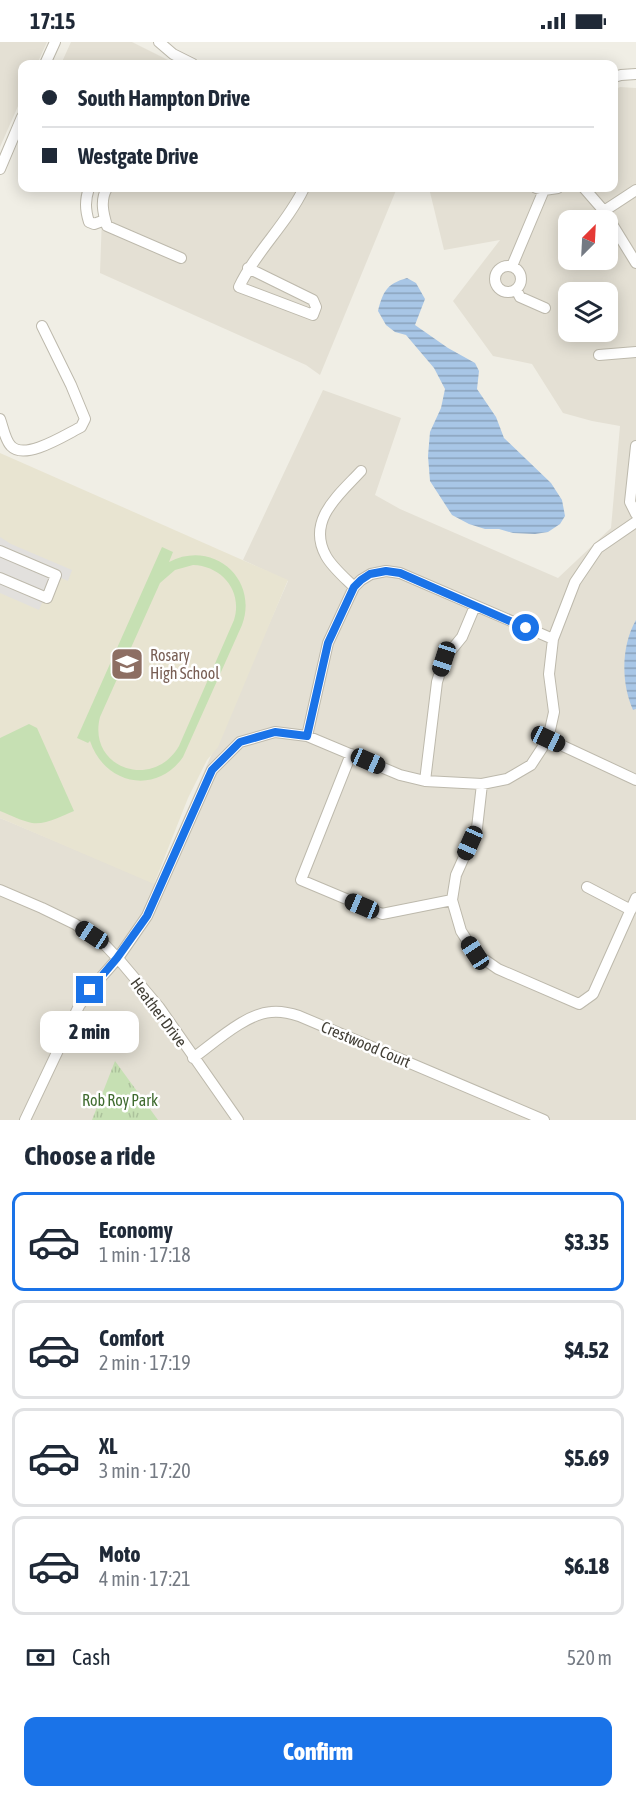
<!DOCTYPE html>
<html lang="en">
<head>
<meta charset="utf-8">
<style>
	body { margin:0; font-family:"Asap Condensed",sans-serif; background:#f2f2f3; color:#1f2937; height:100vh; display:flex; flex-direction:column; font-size:22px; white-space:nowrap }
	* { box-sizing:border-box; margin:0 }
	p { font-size:20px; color:#747a83 }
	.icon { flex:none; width:33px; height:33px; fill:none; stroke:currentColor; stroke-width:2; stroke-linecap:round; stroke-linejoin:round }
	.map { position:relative; height:1078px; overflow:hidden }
	.panel { display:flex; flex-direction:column; background:#fff; flex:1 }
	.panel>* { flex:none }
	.hud { position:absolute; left:18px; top:18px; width:600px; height:132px; border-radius:12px; box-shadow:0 3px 15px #0003; display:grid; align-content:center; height:132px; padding:0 24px; background:#fff }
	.needle { width:39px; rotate:24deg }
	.fabs { position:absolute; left:558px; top:168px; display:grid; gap:12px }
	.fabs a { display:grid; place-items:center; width:60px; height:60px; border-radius:12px; background:#fff; box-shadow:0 3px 15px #0003; font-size:30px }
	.end { position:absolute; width:27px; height:27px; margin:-14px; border:8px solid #1a73e8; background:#fff; box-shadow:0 0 0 3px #fff }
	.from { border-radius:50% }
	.bubble { position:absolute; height:42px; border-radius:12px; background:#fff; box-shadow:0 3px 15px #0003; font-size:20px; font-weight:800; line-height:42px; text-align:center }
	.car { position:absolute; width:18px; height:36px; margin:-18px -9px; border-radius:8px; box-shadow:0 0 4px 2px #0007; background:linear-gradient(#222 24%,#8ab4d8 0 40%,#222 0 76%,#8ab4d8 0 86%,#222 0) }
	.hud b { display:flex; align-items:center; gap:21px; height:57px; font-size:22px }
	.hud b+b { border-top:2px solid #e0e1e3 }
	.hud i { width:15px; height:15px; background:#1f2937 }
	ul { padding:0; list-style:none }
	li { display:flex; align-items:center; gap:18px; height:99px; margin:0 12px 9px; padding:0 12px; border:3px solid #e0e1e3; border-radius:12px }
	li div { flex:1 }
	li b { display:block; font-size:22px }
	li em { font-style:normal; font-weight:800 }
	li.active { border-color:#1a73e8 }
	li>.icon { width:54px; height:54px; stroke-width:1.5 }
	h2 { padding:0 24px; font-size:27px; line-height:72px }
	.pay { display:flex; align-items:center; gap:15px; height:66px; padding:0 24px; font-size:22px }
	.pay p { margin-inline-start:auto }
	.action { display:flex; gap:12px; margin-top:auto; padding:12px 24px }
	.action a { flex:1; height:69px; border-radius:12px; background:#1a73e8; color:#fff; font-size:24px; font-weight:800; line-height:69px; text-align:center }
	.status { display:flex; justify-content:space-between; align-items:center; height:42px; padding:0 30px; background:#fff; direction:ltr }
	.status svg { height:16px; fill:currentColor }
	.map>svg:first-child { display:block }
	.residential { fill:#e4e0d4; fill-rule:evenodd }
	.education { fill:#e8e4d1 }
	.grass { fill:url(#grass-tufts) }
	.pitch { fill:#c6e0b3; fill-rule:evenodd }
	.parking { fill:#e2e0dd }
	.water { fill:url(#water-rules) }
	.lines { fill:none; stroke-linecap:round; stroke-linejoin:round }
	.minor-casing { stroke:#bdb9ac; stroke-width:12 }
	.minor { stroke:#fff; stroke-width:10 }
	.route { stroke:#1a73e8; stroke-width:8 }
	.labels { text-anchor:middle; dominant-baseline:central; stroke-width:5; stroke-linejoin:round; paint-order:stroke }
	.education-label { font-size:16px; fill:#785e54; stroke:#fff; text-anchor:start }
	.street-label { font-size:16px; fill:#423f36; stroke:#fff }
	.park-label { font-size:16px; fill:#406c30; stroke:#fff }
</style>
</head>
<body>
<div class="status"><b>17:15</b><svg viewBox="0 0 49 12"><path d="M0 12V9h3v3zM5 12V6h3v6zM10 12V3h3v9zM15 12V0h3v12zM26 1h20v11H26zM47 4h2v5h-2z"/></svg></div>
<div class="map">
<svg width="636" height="1078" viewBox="0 0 636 1078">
	<defs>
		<pattern id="grass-tufts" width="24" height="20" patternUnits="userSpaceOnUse" patternTransform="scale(1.5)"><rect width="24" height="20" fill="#c6e0b3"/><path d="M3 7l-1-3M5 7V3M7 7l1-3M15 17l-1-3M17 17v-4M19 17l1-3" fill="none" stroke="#abc19b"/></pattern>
		<pattern id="water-rules" width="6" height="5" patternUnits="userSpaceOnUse" patternTransform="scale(1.5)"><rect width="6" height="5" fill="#a8c6e6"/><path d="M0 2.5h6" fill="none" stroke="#8aa2bb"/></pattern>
	</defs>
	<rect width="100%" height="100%" fill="#f0eee5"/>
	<path class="residential" d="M0,0H47L37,22H22V55L0,105Z
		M71,0H132L176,22H61Z
		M620,45L636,46V1078H0V776L155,841L288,539L243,518L323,348L401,376L375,453L400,467L558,536L611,486L620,384L592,379L563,371L532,322L493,314L453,259L500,198L444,208L429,146H614V48ZM568,178H608V218H568ZM568,250H608V290H568Z
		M103,146H397L320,333L306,323L100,231Z"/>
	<path class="education" d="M0,411L288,538L218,705L207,718L188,756L154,842L0,776Z"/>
	<path class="grass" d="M115,1019L158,1078H92Z"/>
	<path class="pitch" d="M162,505L173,510L169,520C213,497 259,537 242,583L183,715C156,754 104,742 90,699L88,701L77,696ZM193,523C222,524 243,549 234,578L179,704C153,749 87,726 100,675L160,541L175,528Z
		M29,682L37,686L74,769C62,774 46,783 32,781C22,779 10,773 0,769V696Z"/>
	<path class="parking" d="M0,495L11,502L72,528L68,539L54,533L39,568L0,551Z"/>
	<path class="water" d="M407,236L416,241L425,257L415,283L448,306L475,321L479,329L477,347L496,375L504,396L551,441L562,458L565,474L560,482L548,490L535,492L513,491L499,487H485L469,482L452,473L430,439L428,414L430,390L441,366L445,347L434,326L406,293L395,290L386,283L378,269C383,250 386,242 407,236Z
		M636,578V667L633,668C621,641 621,604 636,578Z"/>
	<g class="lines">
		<g class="minor-casing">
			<path id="minor" d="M159,0L173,12L193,22
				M45,22L55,0
				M614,35L621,33L636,32
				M0,127L22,75
				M89,146C85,158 85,167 89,180L94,182L105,178
				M107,146C100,158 103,171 107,184L181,216
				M536,146L544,148L558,146
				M584,146L604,169L636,221
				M604,169L636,148
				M495 237a13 13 0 1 1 26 0a13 13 0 1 1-26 0Z
				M512,224L544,148
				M248,226L313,258L316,265L313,273L239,245C256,209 287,182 304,146
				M516,247L520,255L545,266
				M599,313L636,310
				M0,377C3,385 5,398 11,404C25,419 65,393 81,385L85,377L71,343L42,284
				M636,404L630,460L636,472
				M0,509L56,533L47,556L0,536
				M354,545C345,536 332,525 326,514C306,478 340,452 361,429
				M307,694L328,601L354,545L361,538L371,532L386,529L400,531L553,597
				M548,697L636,738
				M351,712L301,838L382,872L452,858
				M425,739L437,640L444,617L462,595L475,564
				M482,742L477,786L456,833L452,858L461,889L475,911L498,927L579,962L593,952L636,856
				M587,845L631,868
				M0,848L42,866L75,882L106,904L121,920L159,965L238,1078
				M193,1016C214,1001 245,972 271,970C280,969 290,971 299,974L544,1078
				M25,1078L79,964L90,948L118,916L147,874L212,728L240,700L275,690L307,694L400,733L425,739L482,742L507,737L531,723L548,697L554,670L549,632L553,597L575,540L598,506L636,480"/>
		</g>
		<use href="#minor" class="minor"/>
	</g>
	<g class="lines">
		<path class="route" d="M90,948L117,916L147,874L212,728L240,700L275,690L307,694L328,601L354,545L361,538L370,532L386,529L400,531L526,586"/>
	</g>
	<defs>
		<g id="school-square" transform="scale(1.725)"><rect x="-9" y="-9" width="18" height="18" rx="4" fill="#8d6e63" stroke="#fff"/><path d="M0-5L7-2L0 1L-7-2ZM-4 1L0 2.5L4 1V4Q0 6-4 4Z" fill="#fff"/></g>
	</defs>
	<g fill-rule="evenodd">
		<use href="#school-square" x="127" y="622"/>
	</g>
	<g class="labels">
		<g class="education-label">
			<text x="150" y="613">Rosary<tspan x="150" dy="18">High School</tspan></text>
		</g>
		<g class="street-label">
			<text transform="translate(159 970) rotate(53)">Heather Drive</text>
			<text transform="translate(366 1002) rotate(23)">Crestwood Court</text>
		</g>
		<g class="park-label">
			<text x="120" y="1058">Rob Roy Park</text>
		</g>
	</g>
</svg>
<div class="fabs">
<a><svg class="needle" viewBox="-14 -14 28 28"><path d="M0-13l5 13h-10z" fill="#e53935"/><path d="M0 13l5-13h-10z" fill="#747a83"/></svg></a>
<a><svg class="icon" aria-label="layers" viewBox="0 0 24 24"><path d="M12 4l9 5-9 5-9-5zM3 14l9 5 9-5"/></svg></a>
</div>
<i class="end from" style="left:526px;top:586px"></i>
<i class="end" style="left:90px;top:948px"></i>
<div class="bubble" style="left:40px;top:969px;width:99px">2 min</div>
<i class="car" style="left:444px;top:617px;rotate:198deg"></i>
<i class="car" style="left:548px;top:697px;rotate:115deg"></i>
<i class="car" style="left:368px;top:719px;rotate:114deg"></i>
<i class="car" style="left:470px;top:801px;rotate:204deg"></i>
<i class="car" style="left:362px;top:864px;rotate:293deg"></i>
<i class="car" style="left:92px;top:893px;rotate:303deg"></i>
<i class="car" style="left:475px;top:911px;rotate:327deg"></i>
<div class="hud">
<b><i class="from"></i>South Hampton Drive</b>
<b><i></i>Westgate Drive</b>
</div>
</div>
<section class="panel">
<h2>Choose a ride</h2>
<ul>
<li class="active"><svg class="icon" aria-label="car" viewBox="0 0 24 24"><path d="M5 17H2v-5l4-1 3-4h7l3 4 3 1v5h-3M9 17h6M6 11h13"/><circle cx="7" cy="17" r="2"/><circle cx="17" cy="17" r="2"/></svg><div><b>Economy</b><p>1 min · 17:18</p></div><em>$3.35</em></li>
<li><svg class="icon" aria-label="car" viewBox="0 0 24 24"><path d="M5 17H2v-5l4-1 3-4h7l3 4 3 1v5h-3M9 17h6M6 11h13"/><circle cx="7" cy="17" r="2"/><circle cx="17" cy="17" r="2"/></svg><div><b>Comfort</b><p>2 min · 17:19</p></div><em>$4.52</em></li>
<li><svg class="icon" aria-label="car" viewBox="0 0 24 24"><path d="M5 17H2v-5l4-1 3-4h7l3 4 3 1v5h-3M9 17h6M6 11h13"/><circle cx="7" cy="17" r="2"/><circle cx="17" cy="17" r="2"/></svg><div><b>XL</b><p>3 min · 17:20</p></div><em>$5.69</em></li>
<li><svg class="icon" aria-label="car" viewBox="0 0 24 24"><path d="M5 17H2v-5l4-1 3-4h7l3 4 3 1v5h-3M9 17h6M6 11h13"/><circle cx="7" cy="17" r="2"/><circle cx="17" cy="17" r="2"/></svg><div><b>Moto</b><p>4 min · 17:21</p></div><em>$6.18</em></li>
</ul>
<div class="pay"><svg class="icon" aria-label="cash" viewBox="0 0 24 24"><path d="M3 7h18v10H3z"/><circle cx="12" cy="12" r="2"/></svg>Cash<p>520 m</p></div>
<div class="action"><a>Confirm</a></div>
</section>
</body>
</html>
